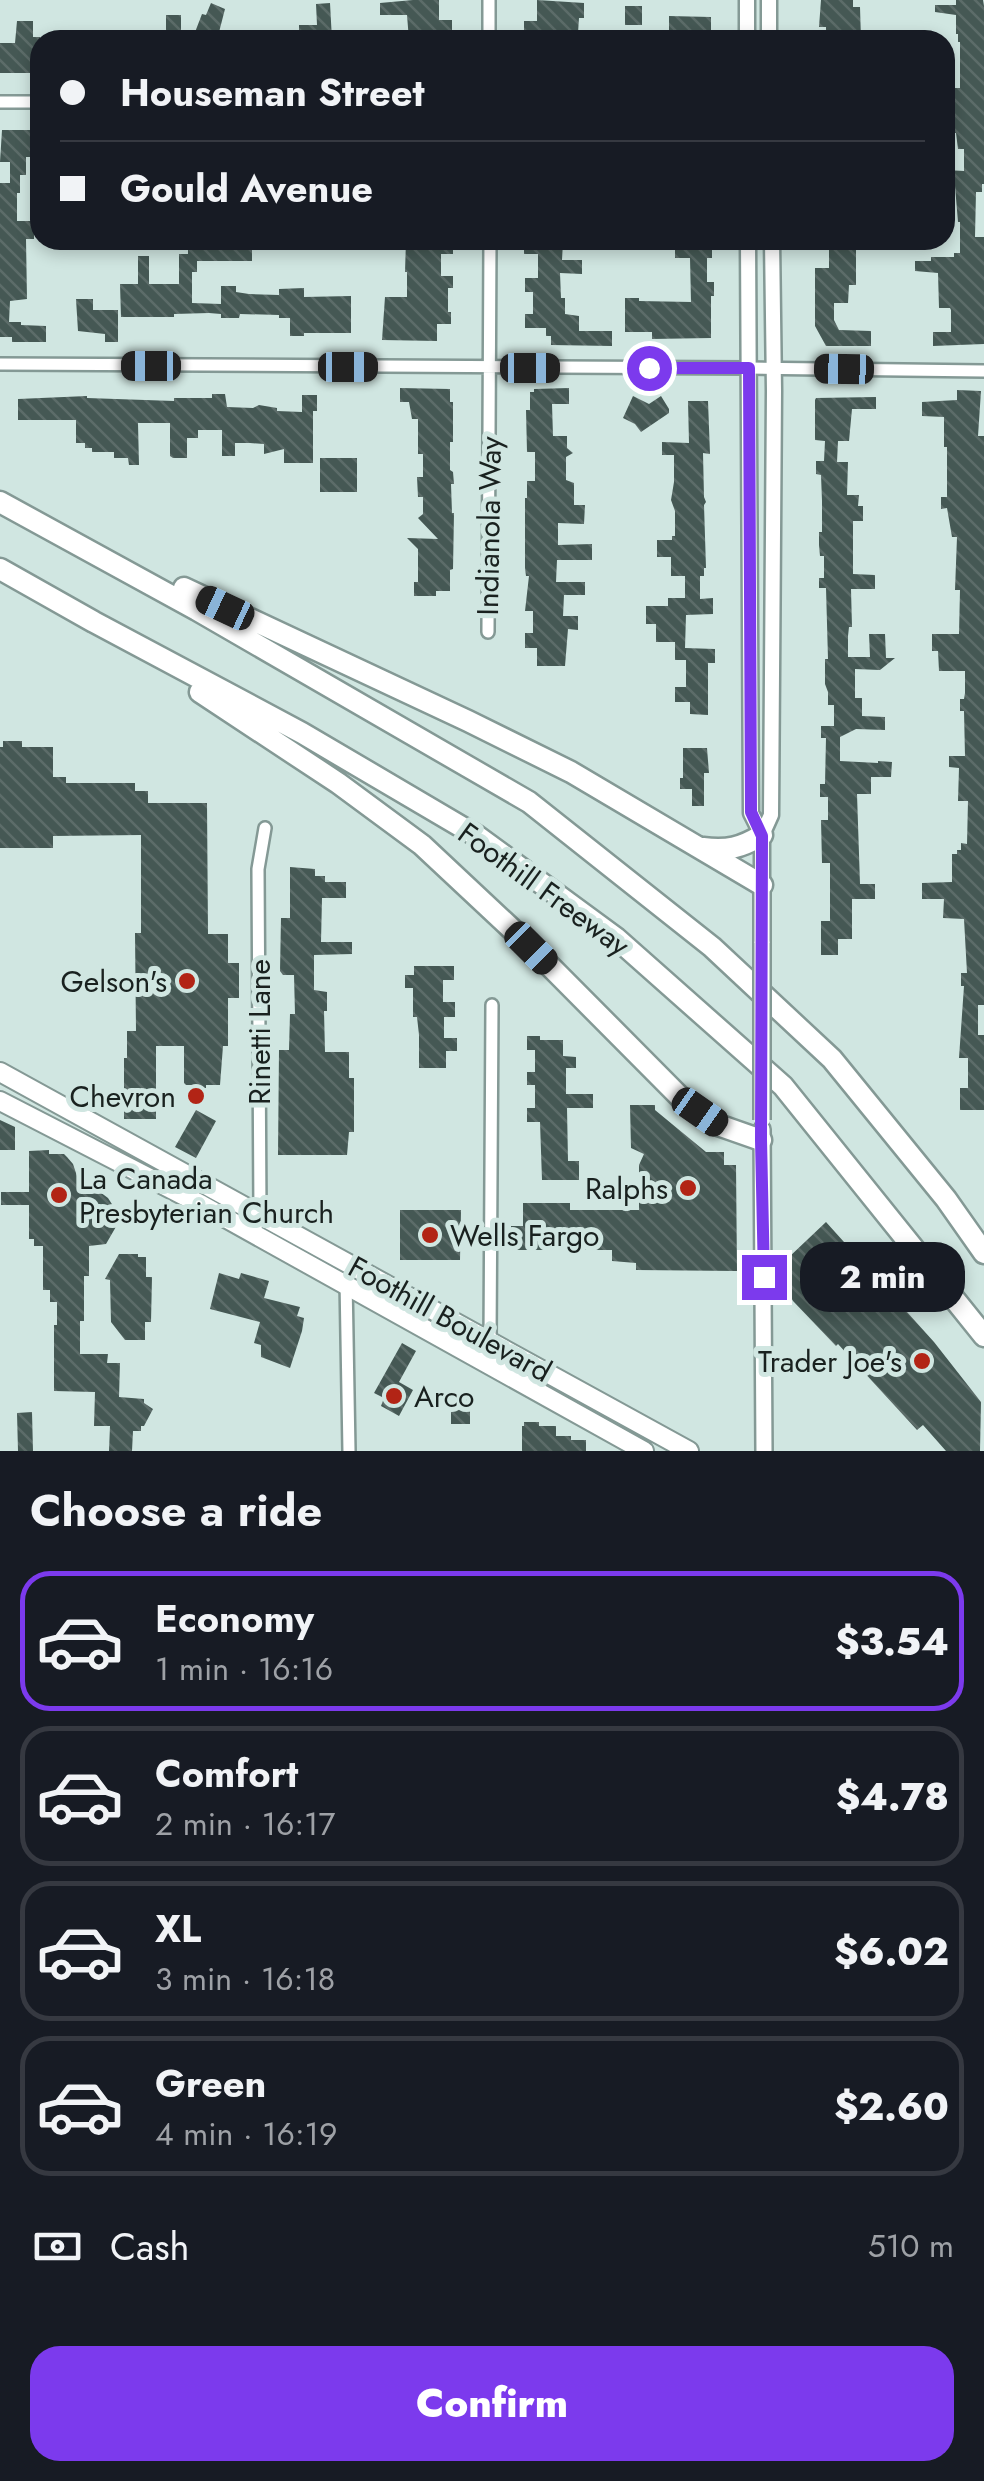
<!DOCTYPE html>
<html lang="en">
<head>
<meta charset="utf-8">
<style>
	body { margin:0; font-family:Jost,sans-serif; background:#20242c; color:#f1f3f6; height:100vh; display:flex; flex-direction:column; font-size:38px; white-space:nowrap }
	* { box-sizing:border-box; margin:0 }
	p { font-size:32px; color:#9ea1a6 }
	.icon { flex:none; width:55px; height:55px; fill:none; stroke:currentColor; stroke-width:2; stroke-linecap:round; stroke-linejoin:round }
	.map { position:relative; height:1451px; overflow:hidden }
	.side { display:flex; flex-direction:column; background:#171b24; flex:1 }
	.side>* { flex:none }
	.top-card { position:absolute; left:30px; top:30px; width:925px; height:220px; border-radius:30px; box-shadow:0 5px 15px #0003; display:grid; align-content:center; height:220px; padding:0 30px; background:#171b24 }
	.end { position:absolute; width:45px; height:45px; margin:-22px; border:12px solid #7c3aed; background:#fff; box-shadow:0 0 0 5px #fff }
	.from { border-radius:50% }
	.bubble { position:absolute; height:70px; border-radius:30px; background:#171b24; box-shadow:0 5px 15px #0003; font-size:32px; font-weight:800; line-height:70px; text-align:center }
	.car { position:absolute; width:30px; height:60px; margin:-30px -15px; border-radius:12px; box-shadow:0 0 8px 2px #0007; background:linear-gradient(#222 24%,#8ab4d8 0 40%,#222 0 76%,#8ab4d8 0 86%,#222 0) }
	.top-card b { display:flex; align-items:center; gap:35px; height:95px; font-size:38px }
	.top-card b+b { border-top:2px solid #363941 }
	.top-card i { width:25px; height:25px; background:#f1f3f6 }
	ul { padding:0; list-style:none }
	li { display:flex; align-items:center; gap:30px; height:140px; margin:0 20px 15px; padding:0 10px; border:5px solid #363941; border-radius:30px }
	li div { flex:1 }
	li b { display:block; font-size:38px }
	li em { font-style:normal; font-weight:800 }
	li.current { border-color:#7c3aed }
	li>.icon { width:90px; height:90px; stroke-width:1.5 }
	h2 { padding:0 30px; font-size:45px; line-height:120px }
	.pay { display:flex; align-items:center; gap:25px; height:110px; padding:0 30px; font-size:38px }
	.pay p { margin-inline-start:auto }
	.button { display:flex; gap:20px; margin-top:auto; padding:20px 30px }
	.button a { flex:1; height:115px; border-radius:30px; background:#7c3aed; color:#fff; font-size:40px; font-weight:800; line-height:115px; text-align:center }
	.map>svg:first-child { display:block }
	.building { fill:url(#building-back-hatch) }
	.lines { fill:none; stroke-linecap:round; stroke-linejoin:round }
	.minor-casing { stroke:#849995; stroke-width:16 }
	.tertiary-casing { stroke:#849995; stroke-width:19 }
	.secondary-casing { stroke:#849995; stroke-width:20 }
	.primary-casing { stroke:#849995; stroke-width:22 }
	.motorway-casing { stroke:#849995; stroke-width:25 }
	.minor { stroke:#fff; stroke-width:11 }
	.tertiary { stroke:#fff; stroke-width:14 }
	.secondary { stroke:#fff; stroke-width:15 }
	.primary { stroke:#fff; stroke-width:18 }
	.motorway { stroke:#fff; stroke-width:20 }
	.secondary-bridge-casing { stroke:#849995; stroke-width:20; stroke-linecap:butt }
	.secondary-bridge { stroke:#fff; stroke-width:15 }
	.route { stroke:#7c3aed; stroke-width:12 }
	.poi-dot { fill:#b22415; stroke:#d0e6e1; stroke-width:4 }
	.labels { text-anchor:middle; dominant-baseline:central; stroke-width:10; stroke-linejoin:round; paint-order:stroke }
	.street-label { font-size:30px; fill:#19211f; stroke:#d0e6e1 }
	.poi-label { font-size:30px; fill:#19211f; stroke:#d0e6e1; text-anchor:end }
</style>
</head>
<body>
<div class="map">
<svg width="984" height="1451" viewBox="0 0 984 1451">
	<defs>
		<pattern id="building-back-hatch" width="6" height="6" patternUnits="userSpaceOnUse" patternTransform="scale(2.5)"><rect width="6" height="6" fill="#455854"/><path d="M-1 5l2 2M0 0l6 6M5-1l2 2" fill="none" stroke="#5c6c69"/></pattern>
	</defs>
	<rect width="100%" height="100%" fill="#d0e6e1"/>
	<path class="building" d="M413,0H439V20H452V34L444,33V40H409L407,15H380V3Z
		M537,0L584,3V18H579L578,33H563V40H530V34H524V21H537Z
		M821,0H853V7H860L861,40H826V27H819Z
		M956,0H983L984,6V184H982V192H976L975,237H984V344L933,346V332H951V310L950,308H939L938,273L915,271V261H931V257H954V253H960V222H958L955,186L945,185V170L964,171V149H958L956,133H945V92L949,93V88H960V42H958V34H956V15L935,12V5H956Z
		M211,3L225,9L217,40H192L202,14L206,15Z
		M330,3L332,40H299V25H317L316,4Z
		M625,6H642V25H625Z
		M166,15H181V40H166Z
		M669,16L711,17V40H669Z
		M17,21H33V37H40V73H0V43H15Z
		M2,130H40V157H26V175H20V193H17V221H34V239H26L27,299L10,301L9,322H21V325L46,326V342H12V337H0V183H10V162H0Z
		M199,240H252V261H197V272H192V303L221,304V286H236V292L249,294L279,295V289L304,288V297L351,296V333H304V336H290V318H279V315L240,314L239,318H221V314L209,313L174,314V317H121L120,284H138V256H149V284H179V254H188V245H199Z
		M406,240H453V254H441V276H453V288H448V312H451V324H437V341L382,340L385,297H407V272H405Z
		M524,240L563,242L562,260H582V274L560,273L561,298H565V314L579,316V331H612V346L551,345V336H546V328H525V314H533V292H525V278H538V254H524Z
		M690,240H706V243L712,244V258H707V282H714V296H711V338L652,339V332H625V298H639V301L691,302L690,258H675V242H690Z
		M829,240H856V285H849L848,303H834V320L839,330L871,331V346H826L815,326V268H829Z
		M76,299H93V310H118V342H105V334L78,331Z
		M400,388L450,389V402H453V442H450V470L453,472L454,484H451L452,513H454L453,569L450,570V591H436V596H414V582H418V549L407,538L438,539L418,518L423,514V497H418L417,477H423V454H418V419H412L409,402H400Z
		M569,388V404H552L553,436H567V448L573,453L566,457V480L574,483V505H585L584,524L558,523V545L592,544V560H557L556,582H585V595H564L563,616H578V630L568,629L565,666H537V648H525V633H533V611H525L529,576H526L525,568V498H527V481H535V452H527L526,410H530V392H534V389Z
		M957,390L981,391L978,436H984V1005H978V1035H984V1110H960V1088H968V1058H959L964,986H961V973H967L964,919L943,918L944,899H922V883L952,882V854H957V850H961V843L967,844L968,801H958L959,768L949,767V756H965L964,711H960V699H964L965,693V671H939L938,651H932V634H959L960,590H955L957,537H952L947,508L941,509V497H947V447H944V417L922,416V402L957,400Z
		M212,394H225L227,407L253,408L259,405L277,408V411L302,412V395H317V411H313V463H284V449L264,454V444L250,443H235V456H222V430H198V438H187V458H173L170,456V423H138L139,465H129L128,458H114V452H92V448H85V443H76V420H18V399L87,396V398L174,401V398H212Z
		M633,396L649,404L661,396L669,409V413L641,432L635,424L623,418Z
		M876,397V409H852L849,441H838L837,462H848L847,495H859L858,506H863V521H853V574L875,575V589H851L852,627H849L848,636V657H870L869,634H885L886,658H895L880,670L855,669V698H862V716L885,717V730L856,729L840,737V761L878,763V761L892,762L891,777H871V794H857L860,884H875V899H852V939H838V955H821V921H830V863H822L821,820H828V797H820V784H825L826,738H821V726H834V705H828V692L825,684V659H828L826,588H819V578H824V556H820L819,545V532H822V501L821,475L816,474V461H824L825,441L815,440V400L816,398Z
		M688,401H708L710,454L703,453L704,497L706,502L704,505L706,568H704V576H700V599L713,598V614L686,615L685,648L715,649V663H708V715L690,714V702H675V687H686V660H675V642H656V624H646V606H668V598H685V576H671V557H657V540H672V536H675V511L671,500L674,482V455H662V442L689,443Z
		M320,458H357V492H320Z
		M3,741H22V747H53V777H66V783H135V791H148V803H207L208,934H228V963H239V998H228V1046H223L220,1085H206V1088H194V1085H186L184,1083V1046H156V1119H124V1058H127V1031H136L135,933H141V835L53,836V848H0V747H3Z
		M683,748H707L709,773H704V806H692V789H680V778H683Z
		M290,867L315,869V876H325V882H346V898H322L321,942H352V954L314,955V990L327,992V1011H324L325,1052H349V1078H354V1132H349L347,1155H278L279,1050H289L290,1014H295L294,975H283L280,971L281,918H290Z
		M414,966H454V980H443V1002H455V1017H444V1038H457V1051H446V1068H419V1035L417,1017H413V988H405V975H414Z
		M527,1036H540V1040H563V1056L576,1057V1068H566V1094H593V1108H567L568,1161H579V1180H542L540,1122H527V1108H535V1085H527V1072H535V1050H527Z
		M630,1105H655V1110L706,1152H724V1165H736L737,1271L636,1270V1263L612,1261V1250H511V1226H523V1203H570V1210H639V1165L644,1154L631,1148Z
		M196,1110L216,1121L196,1158L175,1147Z
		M0,1120L15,1127V1150H0Z
		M49,1150V1154H64L67,1157L73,1164L79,1182L84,1187L100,1192L108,1198L117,1212V1225L106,1244L89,1246V1276H84V1321H80V1354H108L107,1363H120L119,1397L144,1399V1403L153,1409L144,1426H141V1431H133L132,1451H109L110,1426H94L95,1392L54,1391V1325H57V1302H50V1290H43V1246H34V1239H29V1205H1V1192H29V1151Z
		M400,1210H461L460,1260H400Z
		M826,1222L934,1342L981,1402L980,1451H946L923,1425L917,1430L838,1344L836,1346L793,1301L788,1292V1258Z
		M119,1254H138V1257H146V1277H152L151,1322H145V1340H125L111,1322L110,1280L105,1279Z
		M219,1273L239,1279L241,1273L269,1281L264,1298L300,1307L297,1316L304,1318L302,1331L290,1368L261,1357V1345L254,1343L260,1322L210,1309Z
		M402,1343L416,1351L399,1382L413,1390L399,1416L381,1406L384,1398L374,1393Z
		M451,1390L470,1401V1424H451Z
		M32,1412L33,1451H18L17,1413Z
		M524,1422H539V1426H556V1436H571V1440H586V1451H522V1426H524Z"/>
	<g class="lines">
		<g class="minor-casing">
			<path id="minor" d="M489,0V40
				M0,102H40
				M0,364L749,368L984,371
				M488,632L490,240
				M492,1005L490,1341L493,1368
				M254,1234L260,1214L258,869L265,828
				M346,1280L349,1451"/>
		</g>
		<g class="tertiary-casing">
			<path id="tertiary" d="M769,0V40
				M747,40V0
				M748,240L751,813L762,835
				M762,885V835L771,815L774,391L772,240"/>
		</g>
		<g class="secondary-casing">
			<path id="secondary" d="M762,943V885
				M762,1129L764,1451"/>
		</g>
		<g class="primary-casing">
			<path id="primary" d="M0,1072L689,1451
				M0,1101L202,1205L644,1451"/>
		</g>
		<g class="motorway-casing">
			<path id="motorway" d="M0,502L197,610L529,802L712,947L832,1059L946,1199L984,1253
				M0,569L94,622L302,733L477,836L616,938L783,1086L984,1336
				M184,588L468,721L571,772L762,885
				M200,692L338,783L422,845L531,947L680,1097L721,1126L761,1140
				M703,848C727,851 741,848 762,835"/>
		</g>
		<use href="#minor" class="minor"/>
		<use href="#tertiary" class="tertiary"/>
		<use href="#secondary" class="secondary"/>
		<use href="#primary" class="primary"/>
		<use href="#motorway" class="motorway"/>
		<g class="secondary-bridge-casing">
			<path id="secondary-bridge" d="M762,943V1120"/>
		</g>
		<use href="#secondary-bridge" class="secondary-bridge"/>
	</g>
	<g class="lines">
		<path class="route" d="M649,368H749L751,812L762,836L761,1140L764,1277"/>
	</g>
	<g class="poi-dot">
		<circle cx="187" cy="981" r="10"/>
		<circle cx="196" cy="1096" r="10"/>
		<circle cx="688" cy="1188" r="10"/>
		<circle cx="59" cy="1195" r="10"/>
		<circle cx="430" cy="1235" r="10"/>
		<circle cx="922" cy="1361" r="10"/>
		<circle cx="394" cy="1396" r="10"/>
	</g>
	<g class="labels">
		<g class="street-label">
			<text transform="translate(489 526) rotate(-89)">Indianola Way</text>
			<text transform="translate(544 889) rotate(36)">Foothill Freeway</text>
			<text transform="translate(259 1032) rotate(-90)">Rinetti Lane</text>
			<text transform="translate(450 1319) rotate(29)">Foothill Boulevard</text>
		</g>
		<g class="poi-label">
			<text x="167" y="981">Gelson's</text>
			<text x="176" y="1096">Chevron</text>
			<text x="79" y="1178" text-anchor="start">La Canada<tspan x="79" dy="34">Presbyterian Church</tspan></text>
			<text x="668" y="1188">Ralphs</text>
			<text x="450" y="1235" text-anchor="start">Wells Fargo</text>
			<text x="902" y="1361">Trader Joe's</text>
			<text x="414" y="1396" text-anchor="start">Arco</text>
		</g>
	</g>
</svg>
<i class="end from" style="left:649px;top:368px"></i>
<i class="end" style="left:764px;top:1277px"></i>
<div class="bubble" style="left:800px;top:1242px;width:165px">2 min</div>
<i class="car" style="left:151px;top:366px;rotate:270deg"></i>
<i class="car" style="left:348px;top:367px;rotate:90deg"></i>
<i class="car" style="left:530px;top:368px;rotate:90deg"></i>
<i class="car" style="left:844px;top:369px;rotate:271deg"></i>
<i class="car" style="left:225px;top:608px;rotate:295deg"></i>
<i class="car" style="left:531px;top:948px;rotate:135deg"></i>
<i class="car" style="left:700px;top:1112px;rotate:125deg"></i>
<div class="top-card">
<b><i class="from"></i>Houseman Street</b>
<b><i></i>Gould Avenue</b>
</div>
</div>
<section class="side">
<h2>Choose a ride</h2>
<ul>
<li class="current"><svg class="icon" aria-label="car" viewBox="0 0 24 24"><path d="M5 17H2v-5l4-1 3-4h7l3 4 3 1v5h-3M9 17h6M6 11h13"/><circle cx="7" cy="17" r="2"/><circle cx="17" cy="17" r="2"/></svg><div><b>Economy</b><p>1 min · 16:16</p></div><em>$3.54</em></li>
<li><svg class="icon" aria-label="car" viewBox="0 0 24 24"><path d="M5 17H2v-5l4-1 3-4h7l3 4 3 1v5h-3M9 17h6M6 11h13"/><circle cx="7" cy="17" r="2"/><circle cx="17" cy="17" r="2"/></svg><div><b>Comfort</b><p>2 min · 16:17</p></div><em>$4.78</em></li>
<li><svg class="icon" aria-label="car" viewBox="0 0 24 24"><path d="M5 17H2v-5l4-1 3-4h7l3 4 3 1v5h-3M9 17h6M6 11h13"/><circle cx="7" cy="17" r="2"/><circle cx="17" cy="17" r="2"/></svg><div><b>XL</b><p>3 min · 16:18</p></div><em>$6.02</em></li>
<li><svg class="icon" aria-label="car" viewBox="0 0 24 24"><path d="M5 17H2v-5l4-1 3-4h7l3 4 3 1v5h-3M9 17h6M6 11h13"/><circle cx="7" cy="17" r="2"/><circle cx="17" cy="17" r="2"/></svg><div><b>Green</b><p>4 min · 16:19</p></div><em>$2.60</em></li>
</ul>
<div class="pay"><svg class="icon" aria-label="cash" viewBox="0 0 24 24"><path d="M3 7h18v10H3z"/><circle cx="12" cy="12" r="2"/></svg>Cash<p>510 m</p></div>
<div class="button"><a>Confirm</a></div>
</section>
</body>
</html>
